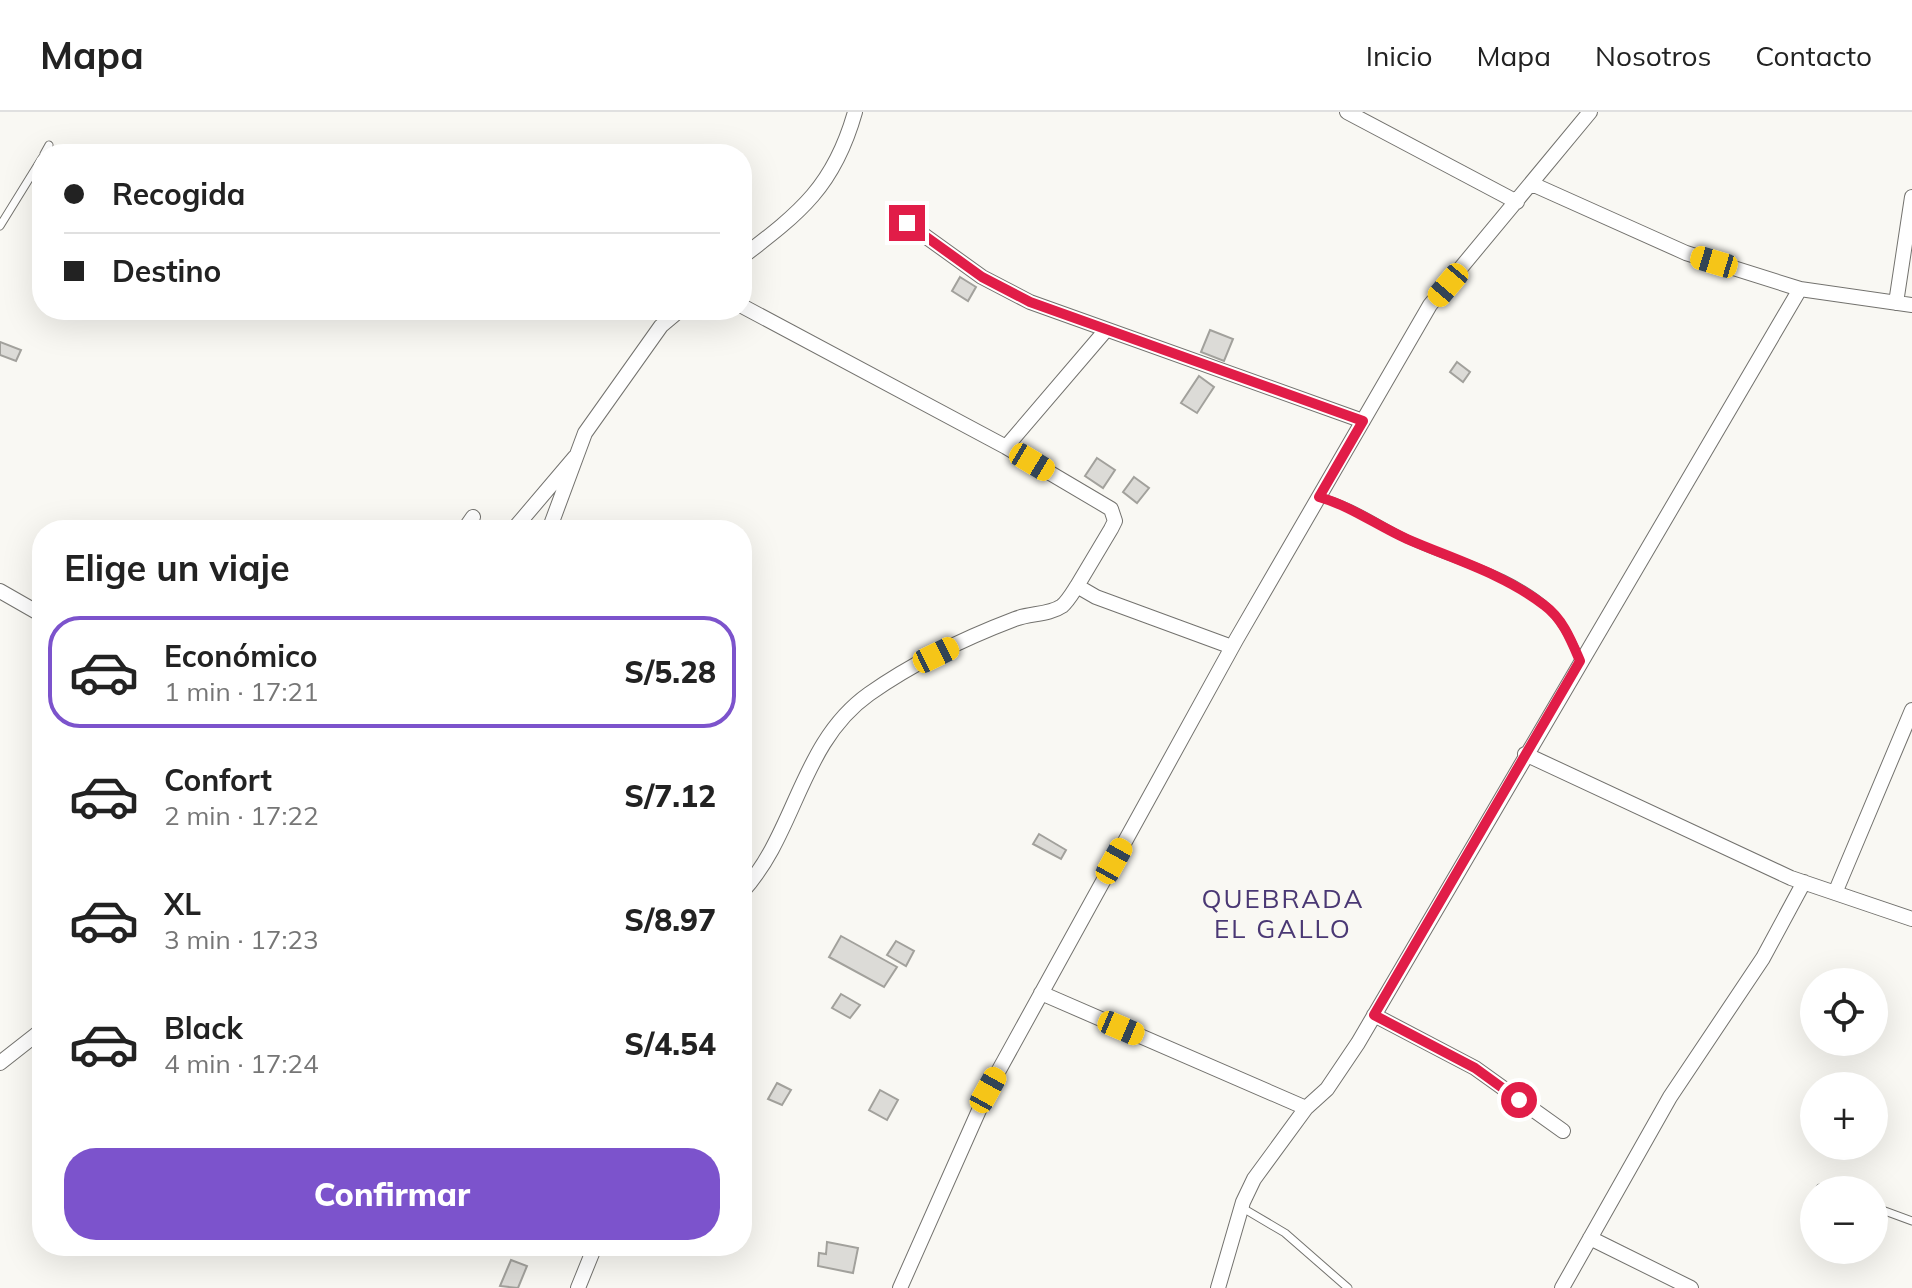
<!DOCTYPE html>
<html lang="es">
<head>
<meta charset="utf-8">
<style>
	body { margin:0; font-family:Mulish,sans-serif; background:#f2f2f2; color:#222; height:100vh; display:flex; flex-direction:column; font-size:30px; white-space:nowrap }
	* { box-sizing:border-box; margin:0 }
	p { font-size:26px; color:#767676 }
	.icon { flex:none; width:44px; height:44px; fill:none; stroke:currentColor; stroke-width:2; stroke-linecap:round; stroke-linejoin:round }
	.map { position:relative; flex:1; overflow:hidden }
	.sheet { position:absolute; left:32px; top:408px; width:720px; height:736px; display:flex; flex-direction:column; background:#fff; border-radius:32px; box-shadow:0 8px 32px #0002 }
	.sheet>* { flex:none }
	.top-card { position:absolute; left:32px; top:32px; width:720px; height:176px; border-radius:32px; box-shadow:0 8px 32px #0002; display:grid; align-content:center; height:176px; padding:0 32px; background:#fff }
	.controls { position:absolute; left:1800px; top:856px; display:grid; gap:16px }
	.controls a { display:grid; place-items:center; width:88px; height:88px; border-radius:50%; background:#fff; box-shadow:0 8px 32px #0002; font-size:40px }
	.end { position:absolute; width:36px; height:36px; margin:-18px; border:10px solid #e11d48; background:#fff; box-shadow:0 0 0 4px #fff }
	.from { border-radius:50% }
	.car { position:absolute; width:24px; height:48px; margin:-24px -12px; border-radius:10px; box-shadow:0 0 6px 2px #0007; background:linear-gradient(#f5c518 24%,#345 0 40%,#f5c518 0 76%,#345 0 86%,#f5c518 0) }
	.top-card b { display:flex; align-items:center; gap:28px; height:76px; font-size:30px }
	.top-card b+b { border-top:2px solid #e0e0e0 }
	.top-card i { width:20px; height:20px; background:#222 }
	ul { padding:0; list-style:none }
	li { display:flex; align-items:center; gap:24px; height:112px; margin:0 16px 12px; padding:0 16px; border:4px solid transparent; border-radius:32px }
	li div { flex:1 }
	li b { display:block; font-size:30px }
	li em { font-style:normal; font-weight:800 }
	li.selected { border-color:#7c53cc }
	li>.icon { width:72px; height:72px; stroke-width:1.5 }
	h2 { padding:0 32px; font-size:36px; line-height:96px }
	.primary-button { display:flex; gap:16px; margin-top:auto; padding:16px 32px }
	.primary-button a { flex:1; height:92px; border-radius:32px; background:#7c53cc; color:#fff; font-size:32px; font-weight:800; line-height:92px; text-align:center }
	header { display:flex; align-items:center; gap:48px; box-sizing:border-box; height:112px; padding:0 40px; background:#fff; border-bottom:2px solid #e0e0e0 }
	header strong { font-size:38px }
	nav { display:flex; gap:44px; margin-inline-start:auto; font-size:28px }
	.map>svg:first-child { display:block }
	.building { fill:#dcdbd7; stroke:#a2a19c; stroke-width:2 }
	.lines { fill:none; stroke-linecap:round; stroke-linejoin:round }
	.service-casing { stroke:#73726e; stroke-width:9 }
	.minor-casing { stroke:#73726e; stroke-width:16 }
	.service { stroke:#fff; stroke-width:7 }
	.minor { stroke:#fff; stroke-width:14 }
	.route { stroke:#e11d48; stroke-width:10 }
	.labels { text-anchor:middle; dominant-baseline:central; stroke-width:8; stroke-linejoin:round; paint-order:stroke }
	.neighbourhood-label { font-size:26px; letter-spacing:2px; fill:#4a3874; stroke:#f9f8f3 }
</style>
</head>
<body>
<header>
<strong>Mapa</strong>
<nav><a>Inicio</a><a>Mapa</a><a>Nosotros</a><a>Contacto</a></nav>
</header>
<div class="map">
<svg width="1912" height="1176" viewBox="0 0 1912 1176">
	<rect width="100%" height="100%" fill="#f9f8f3"/>
	<path class="building" d="M960,165L976,175L968,189L952,179Z
		M1210,218L1233,227L1224,249L1201,240Z
		M0,230L21,238L16,249L0,243Z
		M1457,250L1470,260L1463,270L1450,260Z
		M1199,264L1214,275L1197,301L1181,291Z
		M1097,346L1115,358L1103,376L1085,364Z
		M1134,365L1149,376L1137,391L1123,380Z
		M1039,722L1066,738L1061,747L1033,732Z
		M841,824L897,855L884,875L829,845Z
		M896,829L914,839L906,854L887,843Z
		M841,882L860,893L850,906L832,896Z
		M777,971L791,978L782,993L768,987Z
		M880,978L898,988L887,1008L869,998Z
		M827,1130L858,1136L853,1161L818,1154L819,1141L826,1142Z
		M511,1148L527,1154L518,1176L500,1174Z"/>
	<g class="lines">
		<g class="service-casing">
			<path id="service" d="M44,42L49,33
				M0,114L42,46
				M1319,385C1350,393 1374,410 1403,425C1449,448 1508,460 1548,496C1564,511 1571,528 1580,548
				M1820,1076L1827,1078
				M1241,1095L1285,1121L1348,1176
				M1874,1095L1912,1109"/>
		</g>
		<g class="minor-casing">
			<path id="minor" d="M1347,0L1517,90
				M1532,72L1686,141L1800,177L1912,193
				M907,111L982,165L1030,190L1363,309
				M742,145C801,100 834,74 855,0
				M1896,191L1912,85
				M742,194L1006,335L1111,397L1115,409L1111,417L1077,474L1096,485L1232,535
				M1006,335L1106,218
				M464,418L473,405
				M513,418L575,345
				M549,418L585,321L661,214L680,198
				M0,479L42,503
				M1525,642L1791,766L1912,807
				M742,780C797,720 800,631 869,582C913,551 965,526 1015,507C1030,501 1049,503 1062,494C1068,489 1073,480 1077,474
				M1835,781L1912,598
				M1041,881L1306,996
				M1374,903L1475,956L1563,1019
				M0,951L42,918
				M1590,1126L1691,1176
				M578,1176L595,1134
				M900,1176L988,978L1236,528L1430,193L1590,0
				M1218,1176L1243,1090L1254,1067L1306,996L1327,977L1358,931L1800,177
				M1562,1176L1670,985L1763,846L1804,770"/>
		</g>
		<use href="#service" class="service"/>
		<use href="#minor" class="minor"/>
	</g>
	<g class="lines">
		<path class="route" d="M907,111L982,165L1030,190L1363,309L1319,385C1351,394 1376,413 1407,427C1453,447 1504,462 1544,493C1563,507 1571,528 1580,549L1374,903L1475,956L1519,988"/>
	</g>
	<g class="labels">
		<g class="neighbourhood-label">
			<text x="1283" y="786">QUEBRADA<tspan x="1283" dy="30">EL GALLO</tspan></text>
		</g>
	</g>
</svg>
<div class="controls">
<a><svg class="icon" aria-label="locate" viewBox="0 0 24 24"><circle cx="12" cy="12" r="6"/><path d="M12 2v4M12 18v4M2 12h4M18 12h4"/></svg></a>
<a>+</a>
<a>−</a>
</div>
<i class="end from" style="left:1519px;top:988px"></i>
<i class="end" style="left:907px;top:111px"></i>
<i class="car" style="left:1714px;top:150px;rotate:287deg"></i>
<i class="car" style="left:1448px;top:173px;rotate:220deg"></i>
<i class="car" style="left:1032px;top:350px;rotate:121deg"></i>
<i class="car" style="left:936px;top:543px;rotate:64deg"></i>
<i class="car" style="left:1114px;top:749px;rotate:29deg"></i>
<i class="car" style="left:1121px;top:916px;rotate:113deg"></i>
<i class="car" style="left:988px;top:978px;rotate:29deg"></i>
<div class="top-card">
<b><i class="from"></i>Recogida</b>
<b><i></i>Destino</b>
</div>
<section class="sheet">
<h2>Elige un viaje</h2>
<ul>
<li class="selected"><svg class="icon" aria-label="car" viewBox="0 0 24 24"><path d="M5 17H2v-5l4-1 3-4h7l3 4 3 1v5h-3M9 17h6M6 11h13"/><circle cx="7" cy="17" r="2"/><circle cx="17" cy="17" r="2"/></svg><div><b>Económico</b><p>1 min · 17:21</p></div><em>S/5.28</em></li>
<li><svg class="icon" aria-label="car" viewBox="0 0 24 24"><path d="M5 17H2v-5l4-1 3-4h7l3 4 3 1v5h-3M9 17h6M6 11h13"/><circle cx="7" cy="17" r="2"/><circle cx="17" cy="17" r="2"/></svg><div><b>Confort</b><p>2 min · 17:22</p></div><em>S/7.12</em></li>
<li><svg class="icon" aria-label="car" viewBox="0 0 24 24"><path d="M5 17H2v-5l4-1 3-4h7l3 4 3 1v5h-3M9 17h6M6 11h13"/><circle cx="7" cy="17" r="2"/><circle cx="17" cy="17" r="2"/></svg><div><b>XL</b><p>3 min · 17:23</p></div><em>S/8.97</em></li>
<li><svg class="icon" aria-label="car" viewBox="0 0 24 24"><path d="M5 17H2v-5l4-1 3-4h7l3 4 3 1v5h-3M9 17h6M6 11h13"/><circle cx="7" cy="17" r="2"/><circle cx="17" cy="17" r="2"/></svg><div><b>Black</b><p>4 min · 17:24</p></div><em>S/4.54</em></li>
</ul>
<div class="primary-button"><a>Confirmar</a></div>
</section>
</div>
</body>
</html>
